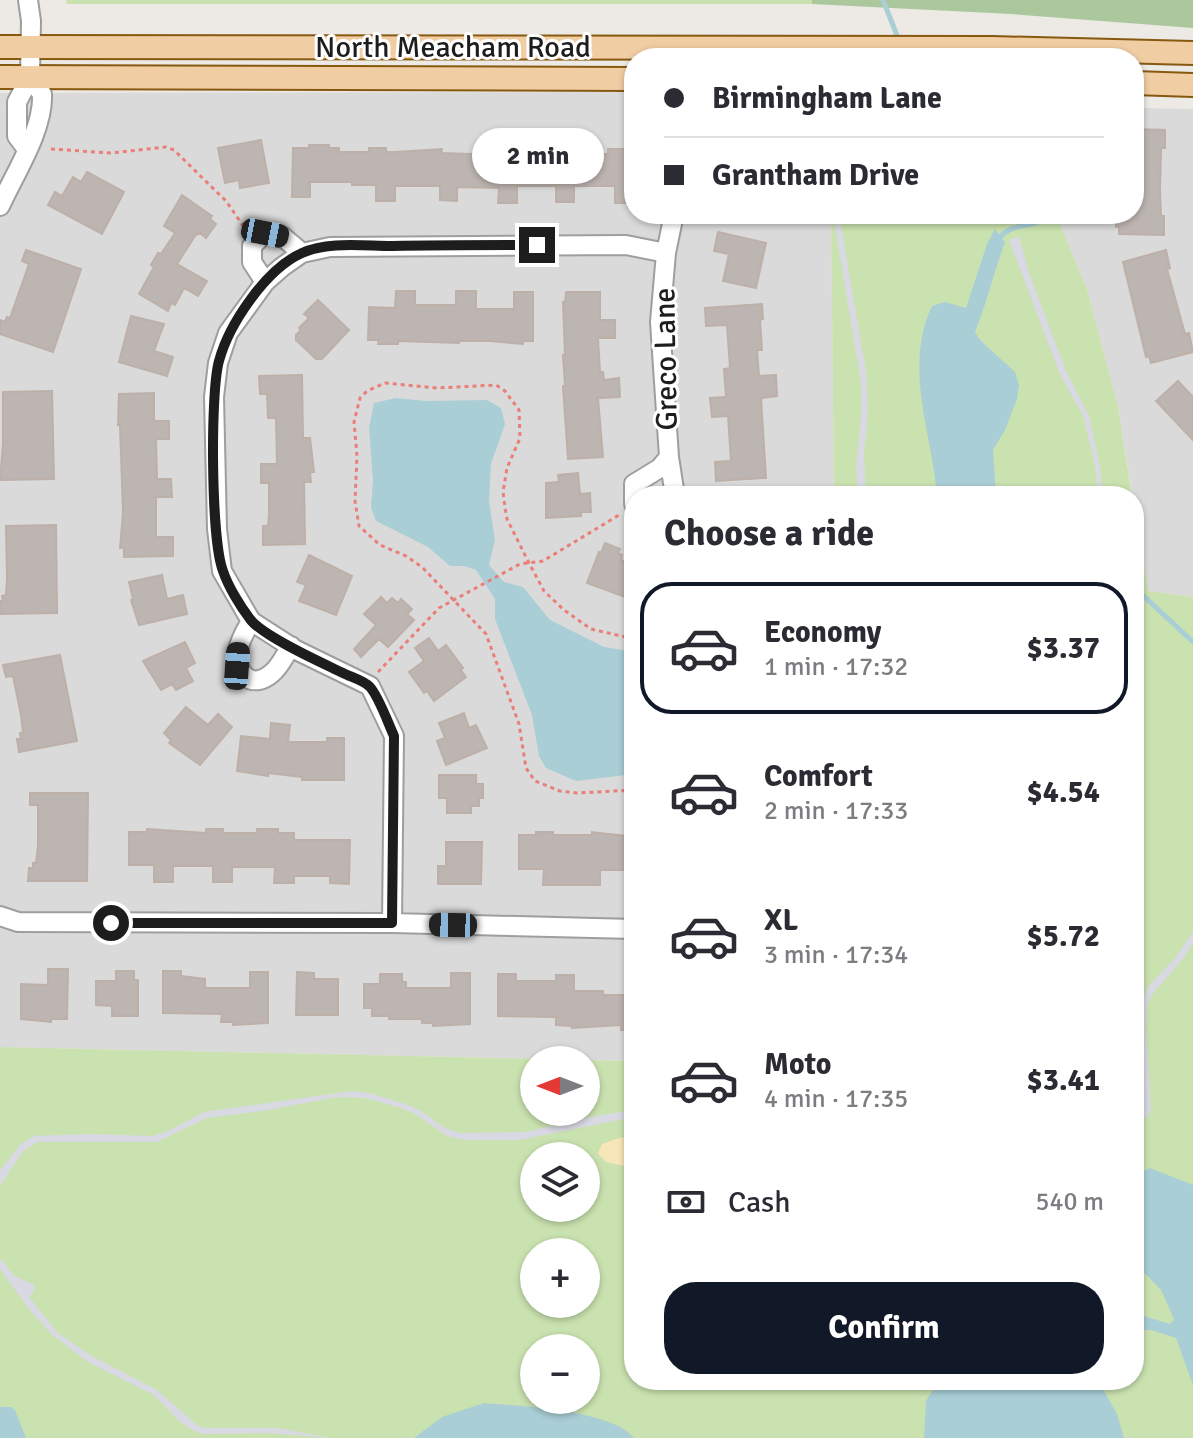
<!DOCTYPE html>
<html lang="en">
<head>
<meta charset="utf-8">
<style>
	body { margin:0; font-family:Signika,sans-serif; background:#f2f2f3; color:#2b2b33; height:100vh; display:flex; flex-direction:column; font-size:30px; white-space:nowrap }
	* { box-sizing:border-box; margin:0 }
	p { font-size:26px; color:#7c7c81 }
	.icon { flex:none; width:44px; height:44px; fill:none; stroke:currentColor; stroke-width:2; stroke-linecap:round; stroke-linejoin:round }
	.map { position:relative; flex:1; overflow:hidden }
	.details { position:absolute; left:624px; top:486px; width:520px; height:904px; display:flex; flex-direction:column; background:#fff; border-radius:32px; box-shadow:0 2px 6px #0004 }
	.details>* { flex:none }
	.guide { position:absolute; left:624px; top:48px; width:520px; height:176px; border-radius:32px; box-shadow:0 2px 6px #0004; display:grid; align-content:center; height:176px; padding:0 40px; background:#fff }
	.needle { width:52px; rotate:270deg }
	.controls { position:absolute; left:520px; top:1046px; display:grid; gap:16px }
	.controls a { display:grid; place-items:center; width:80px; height:80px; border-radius:50%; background:#fff; box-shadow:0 2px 6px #0004; font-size:40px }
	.end { position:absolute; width:36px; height:36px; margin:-18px; border:10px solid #1d1d1d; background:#fff; box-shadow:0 0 0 4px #fff }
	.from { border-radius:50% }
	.bubble { position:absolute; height:56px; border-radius:28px; background:#fff; box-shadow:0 2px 6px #0004; font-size:26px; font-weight:800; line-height:56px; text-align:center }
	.car { position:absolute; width:24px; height:48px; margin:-24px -12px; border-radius:10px; box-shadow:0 0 6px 2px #0007; background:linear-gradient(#222 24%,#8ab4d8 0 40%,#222 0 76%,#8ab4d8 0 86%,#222 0) }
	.guide b { display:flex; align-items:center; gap:28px; height:76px; font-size:30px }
	.guide b+b { border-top:2px solid #e1e1e2 }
	.guide i { width:20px; height:20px; background:#2b2b33 }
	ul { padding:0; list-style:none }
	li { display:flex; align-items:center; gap:24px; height:132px; margin:0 16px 12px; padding:0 24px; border:4px solid transparent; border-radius:32px }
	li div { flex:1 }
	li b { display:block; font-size:30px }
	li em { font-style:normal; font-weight:800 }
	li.on { border-color:#111827 }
	li>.icon { width:72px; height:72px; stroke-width:1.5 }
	h2 { padding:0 40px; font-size:36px; line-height:96px }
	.pay { display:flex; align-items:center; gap:20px; height:88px; padding:0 40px; font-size:30px }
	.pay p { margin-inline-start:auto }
	.button { display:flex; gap:16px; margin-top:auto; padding:16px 40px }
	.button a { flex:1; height:92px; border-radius:32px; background:#111827; color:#fff; font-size:32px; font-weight:800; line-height:92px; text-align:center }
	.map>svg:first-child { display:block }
	.residential { fill:#dbdada }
	.grass { fill:#cae2af; fill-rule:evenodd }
	.forest { fill:#abc89d }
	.sand { fill:#f7e7b8 }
	.plaza { fill:#d8d9e2 }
	.water { fill:#a9ced6 }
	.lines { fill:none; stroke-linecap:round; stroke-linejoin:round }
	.stream { stroke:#a9ced6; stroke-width:5 }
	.building { fill:#bdb5b1; stroke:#bdb0a8; stroke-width:2 }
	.minor-casing { stroke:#9e9e9e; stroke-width:22 }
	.major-casing { stroke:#865910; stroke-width:26 }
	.path { stroke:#ea7e78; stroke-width:3; stroke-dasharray:4 4; stroke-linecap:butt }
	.minor { stroke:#fff; stroke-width:18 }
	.major { stroke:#f1cda4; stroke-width:22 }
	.route { stroke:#1d1d1d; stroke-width:10 }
	.labels { text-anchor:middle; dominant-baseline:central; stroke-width:6; stroke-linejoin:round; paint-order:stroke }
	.street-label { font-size:30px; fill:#1d1d1d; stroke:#fff }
</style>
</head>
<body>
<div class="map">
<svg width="1193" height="1438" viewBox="0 0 1193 1438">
	<rect width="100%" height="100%" fill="#ede9e4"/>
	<path class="residential" d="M634,92V214H831L834,496H634V1061L0,1047V93Z
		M1134,108L1193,109V597L1148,591L1118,407L1087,289L1059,222L1062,214H1134Z"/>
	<path class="grass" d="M66,0H812V4H67Z
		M831,214H1062L1059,222L1087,289L1118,407L1132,496H834Z
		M1134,506L1148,591L1193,597V1438H0V1047L634,1061V1380H1134ZM534,1060H586V1112H534ZM534,1156H586V1208H534ZM534,1252H586V1304H534ZM534,1348H586V1400H534Z"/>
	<path class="forest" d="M812,0H1193V28L1011,14L812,4Z"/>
	<path class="sand" d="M622,1137L628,1139L629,1145L625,1151L627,1155L634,1156V1168L606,1162L598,1153L602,1144Z"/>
	<path class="plaza" d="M833,214H839L866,372L868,411L864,455L866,496H858L856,468L861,417V383Z
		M1019,236L1029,273L1066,371L1089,416L1100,466L1103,496H1098L1095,465L1083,416L1059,372L1009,240Z
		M1193,932V943L1183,959L1154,992L1148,1003L1146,1025L1151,1109L1148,1118L1144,1117L1134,1113V1104L1141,1106L1143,1102L1139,1034L1140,1006L1148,987L1176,957Z
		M352,1091L369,1093L406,1104L421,1111L445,1128L460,1133L526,1132L589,1117L634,1110V1117L520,1140H464L447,1136L415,1114L398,1107L365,1098L336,1097L269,1110L207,1118L157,1142H38L23,1151L0,1186V1170L21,1144L33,1136L92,1134L152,1136L168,1131L204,1112Z
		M0,1258L14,1276L35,1285L34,1291L29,1297L58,1333L90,1355L157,1390L197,1425L206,1428H278L331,1438L267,1433L203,1434L194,1431L179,1421L154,1395L88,1362L51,1334L29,1309L0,1269Z"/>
	<path class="water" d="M995,229L1005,242C994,272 987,302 975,332L980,340L1015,372L1019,385L1017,399L1005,430L993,450L996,496H937C932,432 903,368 932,306L945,302L966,308L987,244Z
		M396,398L426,401L487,400L501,408L505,424L491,464L489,501L495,540L489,565L504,582L523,587L550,620L604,647L634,652V774L576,781L546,768L539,756L532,715L495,619V599L476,570L464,566H450L428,547L376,521L371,507L373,481L369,428L374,403Z
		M1150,1168L1193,1185V1385L1176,1338L1151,1330H1137L1134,1328V1315L1137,1314L1170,1324L1174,1319L1161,1290L1134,1262V1175Z
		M939,1380H1098L1117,1414L1124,1438H924L926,1401Z
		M484,1403C519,1406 612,1410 634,1438H414L442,1417Z
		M0,1407H11L15,1410L26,1438H0Z"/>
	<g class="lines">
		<path class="stream" d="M883,0L900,43
			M1001,236C1015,221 1035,230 1050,214
			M1134,587L1193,642"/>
	</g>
	<path class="building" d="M1134,129L1165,130V148H1161L1160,190L1161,216H1164V235L1119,234V227H1116V214H1134Z
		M261,140L269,183L240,188L239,180L225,183L218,148Z
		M309,145H329V148H339V152H369V148H386V152H395L442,149L441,153L471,154L481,153V150H502V153L549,154V150L565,151V154H608V149H625V153H634V203H615V186H574V202H556V186H517V203H498L499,188L457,187V201L440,200V186H395V201H376V185H352V182H310V197H292L293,148H309Z
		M87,172L124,192L102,234L48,205L55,192L62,196L73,177L81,182Z
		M182,195L212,216L210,219L216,224L206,238L200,233L195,236L177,264L207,281L198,296L184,288L175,305L171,303L168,311L139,294L154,267L151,265L158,253L161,254L175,233L164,226Z
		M718,232L766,243L756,288L723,281L729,254L714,251Z
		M26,250L81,269L53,352L0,334V320L5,322L7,317L10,318L29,264L22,261Z
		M1166,250L1170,268L1167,269L1185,334L1189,333L1193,352L1151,363L1149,356L1146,357L1123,262Z
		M396,291H415V305H456V291H476V309H514V292H533V341H523V344L489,341H459V343L398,341V344H378L379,340H368L369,307L395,308Z
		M566,292H600V320H615V338H598L600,372H603L604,380L619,378L620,397L598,398L603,457L568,459L563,386H565L563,355H565L563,302H565Z
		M318,300L349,330L322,359H316L296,340V335L301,330L299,328L309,318L304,314Z
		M762,304L763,319L760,320L762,350H757L759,376L776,375L777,396L761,398L766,478L716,481L715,462L731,461L728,416L712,417L710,398L726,397L724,369L730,368L727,325L706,326L705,308Z
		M131,316L164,324L154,351L173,357L167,376L119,362Z
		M302,375L303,438H310L314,472H310L311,482H304L305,544L263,545V526H268L269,514V483H261V464H277L276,418H268L267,394H260L259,376Z
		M1178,381L1193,397V440L1156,401Z
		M52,391L54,479L0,480L3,444V392Z
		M154,393V421H169V439H156L157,479H171L172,497H156V537H173V556L124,557V548H120L123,513L120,425H118L119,394Z
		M578,473L580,494L590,493L591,512H581V516L546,518V483L559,482L558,475Z
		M56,525L57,613L0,614V601H3L2,596L6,595L7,578L6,526Z
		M605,543L620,549L618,553L622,555L621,560L634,565L625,597L587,583L599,552L601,553Z
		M309,555L352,576L336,615L299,601L306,585L297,582Z
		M162,575L167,599L183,595L187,614L139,625L131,600L133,599L129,582Z
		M381,597L387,603L392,598L398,603L401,599L412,609L407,614L414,620L388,647L379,639L361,657L354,649L376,625L364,614Z
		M429,638L438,651L446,645L463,668L461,670L466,677L434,701L427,691L424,693L409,672L424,661L415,648Z
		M185,642L195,663L186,668L193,681L176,690L172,684L161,690L143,661Z
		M60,655L77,741L19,752L17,739H21L20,733H23L21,715L13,676L6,677L3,665Z
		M186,707L208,725L218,714L232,727L200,765L169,743L171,740L164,733Z
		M464,713L469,728L476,725L487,748L446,765L437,741L445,738L439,723Z
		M271,723L290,725L288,742H327V738H344V780H302V777L268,773V776L237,771L241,736L270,739Z
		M439,775H476V784H483V798H479V806H471V813H447V798H439Z
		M30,793H88L87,881H28L29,868H33V863H36L38,845V805H30Z
		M147,829L206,833V829H223V833H257V829H278V833H294V840H350L349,884L330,883V876H294V883H274L275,867H232V882H213V866H173V882H154V865H129V832H147Z
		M536,832H553V835H592V832L626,836V870H600V885H543L544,869H519V835H536Z
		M446,842H482L481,884H438V866H446Z
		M48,969H68L67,1019H51V1022L21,1019V984L48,985Z
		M116,971H134V980H138V1016H112V1006L96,1005V981H116Z
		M163,971H181V976L205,979V988H250V972H268V1023L233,1025V1022H221L222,1014L163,1013Z
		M297,972L314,973V979H338V1015H296Z
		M451,973H470V1024L433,1026V1023H422V1019H389V1016H372V1008H364V984H380V974H402V982H406V988H451Z
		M498,974H516V981H556V975H574V991H603V995H634V1030H621V1025L572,1028V1026L556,1025V1017L498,1016Z"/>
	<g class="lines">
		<g class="minor-casing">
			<path id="minor" d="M26,148L17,136V102L30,77L31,21L28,0
				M0,206C15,173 44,129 42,94L30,77
				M674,214L666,253L660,322L669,457L675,496
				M265,282L252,262V246L265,233L283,237L302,253
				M634,504V484L660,468L669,457
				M251,621C246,630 239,641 238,651C234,673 252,691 272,673C280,667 285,655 291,646
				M0,916L18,922L392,923L634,929
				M392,923L394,736L370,686L296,650L251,621L222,571L217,529L214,397L218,363L228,333L265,282L282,267L302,253L330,247L626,245L666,253"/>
		</g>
		<g class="major-casing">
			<path id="major" d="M0,47L992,48L1193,53
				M0,77L634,79
				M1134,83L1193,85"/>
		</g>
		<path class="path" d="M51,149L111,153L166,147L174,150L226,201L244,227
			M692,493L777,488L788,490L796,496
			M634,639L591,629L564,610L544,591L529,563L507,519L505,508L503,492L507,468L520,438L519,410L505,391L496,385L437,388L385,383L367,391L360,398L354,422L357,456L355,501L359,526L380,545L406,556L422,567L486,634L519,724L526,768L535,781L560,791L577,793L634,790
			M378,672L439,608L520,564L543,561L619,515"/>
		<use href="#minor" class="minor"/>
		<use href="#major" class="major"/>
	</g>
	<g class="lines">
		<path class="route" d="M111,923H392L394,736C388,723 379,697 370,687C365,681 351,677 343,673C322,663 262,636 250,619C240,606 228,586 223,571C211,540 210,393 219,361C229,324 266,269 302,253C328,241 364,246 392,246C441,245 489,245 537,245"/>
	</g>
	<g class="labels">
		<g class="street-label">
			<text x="453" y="47">North Meacham Road</text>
			<text transform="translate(666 359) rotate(-91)">Greco Lane</text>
		</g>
	</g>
</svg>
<div class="controls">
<a><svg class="needle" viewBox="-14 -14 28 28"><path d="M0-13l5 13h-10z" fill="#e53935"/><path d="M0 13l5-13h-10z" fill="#7c7c81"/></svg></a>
<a><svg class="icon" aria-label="layers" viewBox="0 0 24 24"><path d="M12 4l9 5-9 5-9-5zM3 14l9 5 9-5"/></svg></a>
<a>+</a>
<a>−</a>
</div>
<i class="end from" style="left:111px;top:923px"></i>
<i class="end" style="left:537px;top:245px"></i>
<div class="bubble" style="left:472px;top:128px;width:132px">2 min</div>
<i class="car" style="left:265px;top:233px;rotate:101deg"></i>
<i class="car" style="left:237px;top:666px;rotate:4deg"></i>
<i class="car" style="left:453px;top:925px;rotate:271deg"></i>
<div class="guide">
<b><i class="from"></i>Birmingham Lane</b>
<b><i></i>Grantham Drive</b>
</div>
<section class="details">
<h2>Choose a ride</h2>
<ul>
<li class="on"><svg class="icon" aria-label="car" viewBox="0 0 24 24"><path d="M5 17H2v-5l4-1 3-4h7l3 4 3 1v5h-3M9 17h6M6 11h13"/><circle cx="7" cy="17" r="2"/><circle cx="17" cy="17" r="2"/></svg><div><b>Economy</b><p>1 min · 17:32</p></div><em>$3.37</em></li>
<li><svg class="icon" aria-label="car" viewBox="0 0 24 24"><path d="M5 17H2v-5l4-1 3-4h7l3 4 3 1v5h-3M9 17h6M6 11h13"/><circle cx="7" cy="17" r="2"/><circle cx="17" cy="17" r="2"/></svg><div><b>Comfort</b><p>2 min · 17:33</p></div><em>$4.54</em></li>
<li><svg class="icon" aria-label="car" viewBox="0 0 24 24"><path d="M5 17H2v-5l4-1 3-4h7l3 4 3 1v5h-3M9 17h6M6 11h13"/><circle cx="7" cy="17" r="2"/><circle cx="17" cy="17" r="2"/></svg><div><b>XL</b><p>3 min · 17:34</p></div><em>$5.72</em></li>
<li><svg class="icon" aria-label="car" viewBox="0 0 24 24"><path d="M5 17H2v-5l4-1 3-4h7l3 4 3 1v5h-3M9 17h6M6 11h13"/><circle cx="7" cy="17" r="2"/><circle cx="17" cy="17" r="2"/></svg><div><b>Moto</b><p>4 min · 17:35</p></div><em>$3.41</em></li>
</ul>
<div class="pay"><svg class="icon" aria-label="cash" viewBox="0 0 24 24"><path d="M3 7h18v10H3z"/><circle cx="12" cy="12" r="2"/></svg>Cash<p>540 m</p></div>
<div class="button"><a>Confirm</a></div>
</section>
</div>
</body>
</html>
